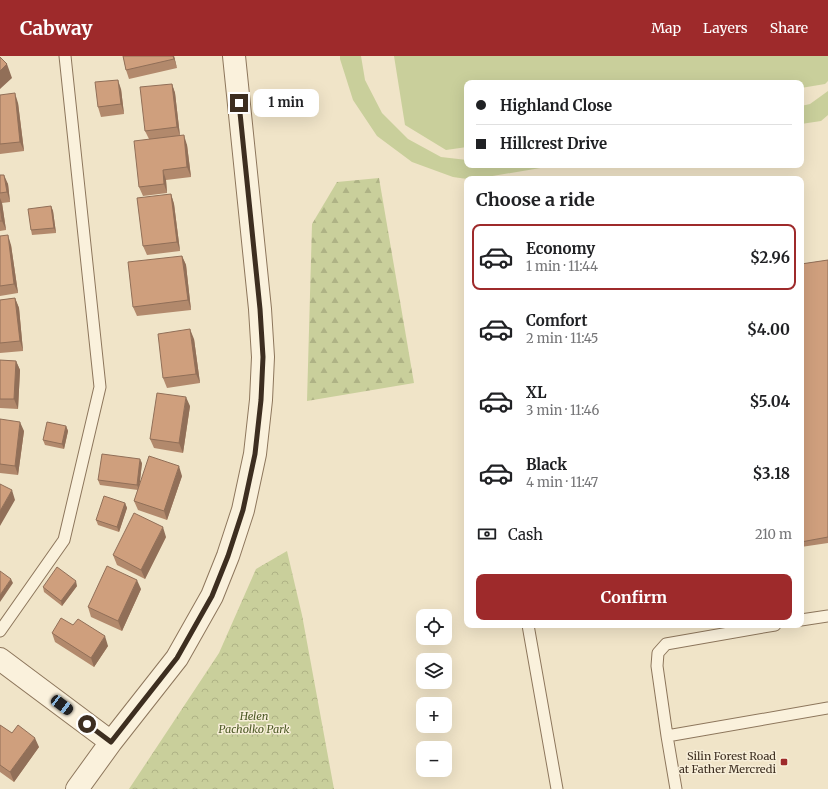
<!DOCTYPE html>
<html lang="en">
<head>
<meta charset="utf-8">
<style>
	body { margin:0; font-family:Merriweather,serif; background:#f2f2f2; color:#202124; height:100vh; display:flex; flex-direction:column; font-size:15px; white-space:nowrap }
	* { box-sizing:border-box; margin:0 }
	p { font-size:13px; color:#757577 }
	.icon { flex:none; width:22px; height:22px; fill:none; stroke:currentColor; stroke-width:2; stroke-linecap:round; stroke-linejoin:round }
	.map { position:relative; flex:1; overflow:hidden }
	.details { position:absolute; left:464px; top:120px; width:340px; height:452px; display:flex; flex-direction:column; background:#fff; border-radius:8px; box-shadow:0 4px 16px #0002 }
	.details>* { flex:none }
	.hud { position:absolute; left:464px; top:24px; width:340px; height:88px; border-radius:8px; box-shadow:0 4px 16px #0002; display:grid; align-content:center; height:88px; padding:0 12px; background:#fff }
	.buttons { position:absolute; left:416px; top:553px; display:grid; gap:8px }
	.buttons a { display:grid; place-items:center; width:36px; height:36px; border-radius:8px; background:#fff; box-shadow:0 4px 16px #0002; font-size:20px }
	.end { position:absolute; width:18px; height:18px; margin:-9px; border:5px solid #3d2e20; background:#fff; box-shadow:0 0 0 2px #fff }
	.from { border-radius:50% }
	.bubble { position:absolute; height:28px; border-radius:8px; background:#fff; box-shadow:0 4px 16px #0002; font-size:13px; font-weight:700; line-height:28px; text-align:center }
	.car { position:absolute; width:12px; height:24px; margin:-12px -6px; border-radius:5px; box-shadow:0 0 3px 1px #0007; background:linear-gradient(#222 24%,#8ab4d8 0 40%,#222 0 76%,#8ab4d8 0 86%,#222 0) }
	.hud b { display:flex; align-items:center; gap:14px; height:38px; font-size:15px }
	.hud b+b { border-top:1px solid #e0e0e0 }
	.hud i { width:10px; height:10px; background:#202124 }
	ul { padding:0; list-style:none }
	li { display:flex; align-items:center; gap:12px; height:66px; margin:0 8px 6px; padding:0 4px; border:2px solid transparent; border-radius:8px }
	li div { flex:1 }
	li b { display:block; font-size:15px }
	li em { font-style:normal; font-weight:700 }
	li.active { border-color:#9e2a2b }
	li>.icon { width:36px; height:36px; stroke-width:1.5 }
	h2 { padding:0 12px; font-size:18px; line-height:48px }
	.pay { display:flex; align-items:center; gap:10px; height:44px; padding:0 12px; font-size:15px }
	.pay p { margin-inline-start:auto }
	.cta { display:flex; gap:8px; margin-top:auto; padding:8px 12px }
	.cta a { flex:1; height:46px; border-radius:8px; background:#9e2a2b; color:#fff; font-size:16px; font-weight:700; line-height:46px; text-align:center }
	header { display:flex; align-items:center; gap:24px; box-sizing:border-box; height:56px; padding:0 20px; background:#9e2a2b; color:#fff }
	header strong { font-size:19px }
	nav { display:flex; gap:22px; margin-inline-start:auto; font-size:14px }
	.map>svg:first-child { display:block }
	.forest { fill:url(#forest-firs) }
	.park { fill:url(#park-crowns) }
	.pitch { fill:#c9cf9b }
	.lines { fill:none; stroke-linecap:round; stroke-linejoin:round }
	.service-casing { stroke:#8d765c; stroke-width:13 }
	.minor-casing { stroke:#8d765c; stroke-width:24 }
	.service { stroke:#faf1dc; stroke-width:11 }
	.minor { stroke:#faf1dc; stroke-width:22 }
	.wall { fill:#b2896c }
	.shaded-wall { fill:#916f58 }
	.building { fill:#cf9f7d; stroke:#916f58 }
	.route { stroke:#3d2e20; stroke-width:5 }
	.poi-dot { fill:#9e2a2b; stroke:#f7eed8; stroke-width:1.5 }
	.labels { text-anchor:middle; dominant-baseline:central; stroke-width:3; stroke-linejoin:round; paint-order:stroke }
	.park-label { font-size:11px; font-style:italic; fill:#4d5a26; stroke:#f7eed8 }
	.poi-label { font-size:11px; fill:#3d2e20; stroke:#f7eed8; text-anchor:end }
</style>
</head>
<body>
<header>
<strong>Cabway</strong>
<nav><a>Map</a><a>Layers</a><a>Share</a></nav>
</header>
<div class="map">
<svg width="828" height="733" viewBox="0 0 828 733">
	<defs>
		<pattern id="forest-firs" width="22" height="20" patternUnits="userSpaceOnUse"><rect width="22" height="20" fill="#c9cf9b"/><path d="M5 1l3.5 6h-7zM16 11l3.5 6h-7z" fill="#aeb285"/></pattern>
		<pattern id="park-crowns" width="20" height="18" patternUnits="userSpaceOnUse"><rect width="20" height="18" fill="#c9cf9b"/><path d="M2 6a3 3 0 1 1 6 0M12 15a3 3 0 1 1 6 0" fill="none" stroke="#aeb285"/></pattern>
	</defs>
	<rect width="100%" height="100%" fill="#f0e4c8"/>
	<path class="forest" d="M379,122L414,327L307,345L312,168L337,126Z"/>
	<path class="park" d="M287,495L302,559L334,733H129L219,597L256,513Z"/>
	<path class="pitch" d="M340,0H361L365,24L382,57L408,83L441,101L467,104V109H558L475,123H467L453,121L412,106L377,80L353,44L340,3Z
		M394,0H828V25L825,28L801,32V27H467V91L446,94L405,69Z
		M828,35V59L821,65L801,68V50L810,48Z"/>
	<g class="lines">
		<g class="service-casing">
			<path id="service" d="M801,564L828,560
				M528,569L557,733
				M0,575L64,484L100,331L65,0
				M667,680L828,652
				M676,733L667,680L657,610L658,597L666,588L775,569"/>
		</g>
		<g class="minor-casing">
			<path id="minor" d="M0,603L111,686
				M77,733L111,686L177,602L212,540L228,500L243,454L255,398L261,344L263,301L260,253L234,0"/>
		</g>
		<use href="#service" class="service"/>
		<use href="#minor" class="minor"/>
	</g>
	<path class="wall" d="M123,0H174L177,12L129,23L126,14Z
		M172,28L175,37L180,80L187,89L191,121L166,124L167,137L143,140L139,131L149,83L145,75Z
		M121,33L124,58L101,61L98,51Z
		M0,39L18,47L24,95L0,98Z
		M0,119L8,128L10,146L2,147L6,174L0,175Z
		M171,138L174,148L180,195L147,199L143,190Z
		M51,150L53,155L56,177L32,179L31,174Z
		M0,180L11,189L18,237L0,240Z
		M182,200L186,209L191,254L137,260L133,251Z
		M828,204V487L801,491V208Z
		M15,242L19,252L23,295L0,297V244Z
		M194,283L200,327L167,332L163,322Z
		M0,304L16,305L20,314L18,353L0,352Z
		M190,350L183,397L154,392L150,383Z
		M0,363L24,375L18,419L0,417Z
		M66,370L68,375L64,393L45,389L43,384Z
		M142,407L139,432L182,420L167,464L138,454L134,445L138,434L100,429L98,424Z
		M125,447L127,452L119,476L98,469L96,464Z
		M166,481L145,523L117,509L113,499Z
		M77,530L62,550L44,536L43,531Z
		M141,533L122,575L91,561L88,551Z
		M73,569L108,590L94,611L55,586L52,577Z
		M0,669L12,677L39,691L14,726L0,716Z"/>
	<path class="shaded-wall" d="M173,0H174L177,12Z
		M7,8L12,22L0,33V15Z
		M118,24L121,33L124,58L121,48Z
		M172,28L175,37L180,80L177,71Z
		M15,37L18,47L24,95L20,86Z
		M184,79L187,89L191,121L187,111Z
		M163,114L166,124L167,137L164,128Z
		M4,119L8,128L10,146L7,136Z
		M171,138L174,148L180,195L177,186Z
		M0,142L2,147L6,174L2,165L0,149Z
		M51,150L53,155L56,177L54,172Z
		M8,179L11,189L18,237L14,228Z
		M182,200L186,209L191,254L188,244Z
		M15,242L19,252L23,295L20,285Z
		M190,273L194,283L200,327L196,318Z
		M16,305L20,314L18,353L14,343Z
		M186,341L190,350L183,397L179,387Z
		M20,366L24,375L18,419L15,410Z
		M66,370L68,375L64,393L62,388Z
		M140,403L142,407L139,434L137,429Z
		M179,410L182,420L167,464L164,455Z
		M12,434L15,444L0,470V455Z
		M125,447L127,452L119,476L117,471Z
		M163,471L166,481L145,523L141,514Z
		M11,523L13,527L0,546V539Z
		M137,524L141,533L122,575L118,565Z
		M76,525L77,530L62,550L61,545Z
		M105,580L108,590L94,611L91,602Z
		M35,682L39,691L14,726L10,716Z"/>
	<path class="building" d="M123,0H173L174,3L126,14Z
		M0,1L7,8L0,15Z
		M118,24L121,48L98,51L95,26Z
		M172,28L177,71L145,75L140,31Z
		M15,37L20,86L0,88V39Z
		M184,79L187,111L163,114L164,128L139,131L134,85Z
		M0,119H4L7,136L0,137Z
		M171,138L177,186L143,190L137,142Z
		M0,149L2,165H0Z
		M51,150L54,172L31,174L28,153Z
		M8,179L14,228L0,230V180Z
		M182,200L188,244L133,251L128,206Z
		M828,204V481L801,486V208Z
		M15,242L20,285L0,287V244Z
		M190,273L196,318L163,322L158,278Z
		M0,304L16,305L14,343H0Z
		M157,337L186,341L179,387L150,383Z
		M0,363L20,366L15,410L0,408Z
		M47,366L66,370L62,388L43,384Z
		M102,398L140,403L137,429L98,424Z
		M149,400L179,410L164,455L134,445Z
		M0,428L12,434L0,455Z
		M104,440L125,447L117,471L96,464Z
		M134,457L163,471L141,514L113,499Z
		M107,510L137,524L118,565L88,551Z
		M57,511L76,525L61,545L43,531Z
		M0,515L11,523L0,539Z
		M61,562L73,569L78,563L105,580L91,602L52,577Z
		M0,669L12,677L18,669L35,682L10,716L0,709Z"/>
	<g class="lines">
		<path class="route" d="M87,668L111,686L177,602L212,540L228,500L243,454L255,398L261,344L263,301L260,253L239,47"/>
	</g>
	<rect class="poi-dot" x="780" y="702" width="8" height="8" rx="2"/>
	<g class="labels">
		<g class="park-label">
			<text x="254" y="660">Helen<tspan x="254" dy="13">Pacholko Park</tspan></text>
		</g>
		<g class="poi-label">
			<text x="776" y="700">Silin Forest Road<tspan x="776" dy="13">at Father Mercredi</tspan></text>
		</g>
	</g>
</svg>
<div class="buttons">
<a><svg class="icon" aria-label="locate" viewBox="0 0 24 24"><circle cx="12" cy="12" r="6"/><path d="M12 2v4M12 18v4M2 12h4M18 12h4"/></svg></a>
<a><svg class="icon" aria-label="layers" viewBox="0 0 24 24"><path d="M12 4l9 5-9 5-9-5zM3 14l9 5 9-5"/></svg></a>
<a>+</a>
<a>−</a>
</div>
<i class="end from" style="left:87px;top:668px"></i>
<i class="end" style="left:239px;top:47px"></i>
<div class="bubble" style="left:253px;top:33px;width:66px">1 min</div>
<i class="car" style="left:62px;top:649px;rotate:127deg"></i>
<div class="hud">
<b><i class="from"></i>Highland Close</b>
<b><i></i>Hillcrest Drive</b>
</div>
<section class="details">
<h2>Choose a ride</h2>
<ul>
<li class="active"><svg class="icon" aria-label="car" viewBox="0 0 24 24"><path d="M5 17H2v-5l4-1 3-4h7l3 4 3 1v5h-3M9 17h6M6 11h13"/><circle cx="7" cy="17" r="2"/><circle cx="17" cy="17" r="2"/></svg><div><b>Economy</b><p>1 min · 11:44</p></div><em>$2.96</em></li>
<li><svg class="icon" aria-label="car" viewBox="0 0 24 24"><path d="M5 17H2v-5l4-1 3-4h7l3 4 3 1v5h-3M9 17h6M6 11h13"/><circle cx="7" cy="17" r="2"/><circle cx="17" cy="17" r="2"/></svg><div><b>Comfort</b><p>2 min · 11:45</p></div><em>$4.00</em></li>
<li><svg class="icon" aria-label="car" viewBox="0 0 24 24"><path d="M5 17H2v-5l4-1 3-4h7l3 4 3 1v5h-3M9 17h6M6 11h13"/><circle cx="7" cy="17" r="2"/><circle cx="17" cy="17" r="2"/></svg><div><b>XL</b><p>3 min · 11:46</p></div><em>$5.04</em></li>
<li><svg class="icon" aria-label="car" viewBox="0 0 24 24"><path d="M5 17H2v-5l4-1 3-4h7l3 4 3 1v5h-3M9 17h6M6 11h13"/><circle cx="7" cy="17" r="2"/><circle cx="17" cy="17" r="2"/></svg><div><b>Black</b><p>4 min · 11:47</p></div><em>$3.18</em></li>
</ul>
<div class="pay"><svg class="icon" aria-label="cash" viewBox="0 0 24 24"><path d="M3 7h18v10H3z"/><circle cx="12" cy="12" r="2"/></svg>Cash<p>210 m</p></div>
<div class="cta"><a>Confirm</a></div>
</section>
</div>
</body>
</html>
